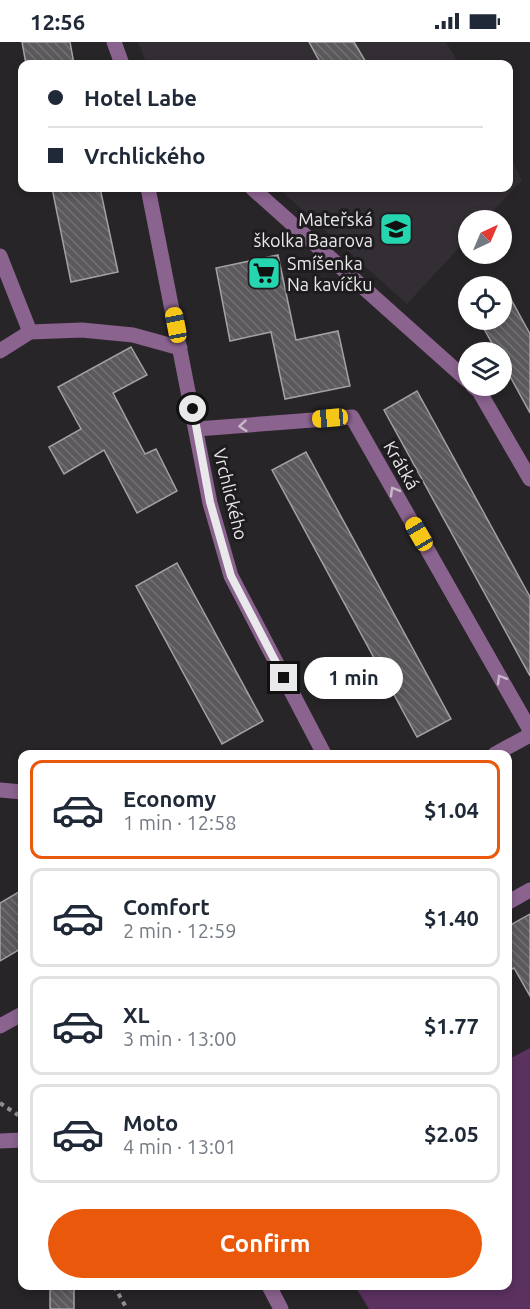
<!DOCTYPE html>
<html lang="en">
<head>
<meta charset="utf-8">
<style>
	body { margin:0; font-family:Ubuntu,sans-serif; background:#f2f2f3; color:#1f2937; height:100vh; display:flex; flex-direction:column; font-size:22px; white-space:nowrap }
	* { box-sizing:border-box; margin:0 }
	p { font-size:20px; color:#747a83 }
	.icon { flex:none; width:33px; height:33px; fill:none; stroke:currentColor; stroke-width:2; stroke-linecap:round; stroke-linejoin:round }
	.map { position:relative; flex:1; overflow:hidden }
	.side { position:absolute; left:18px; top:708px; width:494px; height:540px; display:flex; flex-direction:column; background:#fff; border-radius:12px; box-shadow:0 3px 9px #0003 }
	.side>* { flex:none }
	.hud { position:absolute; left:18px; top:18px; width:495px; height:132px; border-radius:12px; box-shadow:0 3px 9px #0003; display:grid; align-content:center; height:132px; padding:0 30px; background:#fff }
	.needle { width:39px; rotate:44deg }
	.buttons { position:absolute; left:458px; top:168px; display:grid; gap:12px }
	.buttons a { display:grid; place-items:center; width:54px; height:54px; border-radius:50%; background:#fff; box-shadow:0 3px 9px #0003; font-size:30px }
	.end { position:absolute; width:27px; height:27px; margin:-14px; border:8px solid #e9e8ea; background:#111; box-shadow:0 0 0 3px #111 }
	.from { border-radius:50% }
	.bubble { position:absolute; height:42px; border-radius:21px; background:#fff; box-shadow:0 3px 9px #0003; font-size:20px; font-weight:700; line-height:42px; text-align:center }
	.car { position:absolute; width:18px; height:36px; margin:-18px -9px; border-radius:8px; box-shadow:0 0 4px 2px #0007; background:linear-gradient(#f5c518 24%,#345 0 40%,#f5c518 0 76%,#345 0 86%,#f5c518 0) }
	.hud b { display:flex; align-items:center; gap:21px; height:57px; font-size:22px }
	.hud b+b { border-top:2px solid #e0e1e3 }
	.hud i { width:15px; height:15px; background:#1f2937 }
	ul { padding:10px 0 0; list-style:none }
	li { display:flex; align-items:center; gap:18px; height:99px; margin:0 12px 9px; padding:0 18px; border:3px solid #e0e1e3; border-radius:12px }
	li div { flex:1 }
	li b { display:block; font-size:22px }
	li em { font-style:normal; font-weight:700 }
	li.active { border-color:#ea580c }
	li>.icon { width:54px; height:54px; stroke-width:1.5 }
	.primary-button { display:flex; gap:12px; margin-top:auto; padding:12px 30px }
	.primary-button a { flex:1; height:69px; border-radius:36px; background:#ea580c; color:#fff; font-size:24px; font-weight:700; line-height:69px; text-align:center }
	.status { display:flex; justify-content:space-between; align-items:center; height:42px; padding:0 30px; background:#fff; direction:ltr }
	.status svg { height:16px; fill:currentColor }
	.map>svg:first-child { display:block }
	.built { fill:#332d34 }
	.green { fill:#5b3160 }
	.building { fill:url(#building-back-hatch); stroke:#a4a1a5; stroke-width:1.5 }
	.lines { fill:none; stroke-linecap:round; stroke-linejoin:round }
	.path { stroke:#918f91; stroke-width:4; stroke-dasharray:4.5 4.5; stroke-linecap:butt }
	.minor { stroke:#8b638f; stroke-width:15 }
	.oneway { stroke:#c8b9ca }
	.route { stroke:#e9e8ea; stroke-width:8 }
	.labels { text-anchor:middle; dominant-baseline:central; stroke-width:6; stroke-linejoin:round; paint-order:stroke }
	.poi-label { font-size:18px; fill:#e9e8ea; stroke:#1e1c1f; text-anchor:end }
	.street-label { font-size:18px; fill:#e9e8ea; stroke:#1e1c1f }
</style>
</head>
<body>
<div class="status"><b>12:56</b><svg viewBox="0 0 49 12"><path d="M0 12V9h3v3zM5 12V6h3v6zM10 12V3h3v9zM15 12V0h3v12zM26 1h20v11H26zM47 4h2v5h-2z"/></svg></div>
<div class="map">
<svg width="530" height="1267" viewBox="0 0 530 1267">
	<defs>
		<pattern id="building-back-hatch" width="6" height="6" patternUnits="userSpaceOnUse" patternTransform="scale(1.5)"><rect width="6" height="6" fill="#5c595d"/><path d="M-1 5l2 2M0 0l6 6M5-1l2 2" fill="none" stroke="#737174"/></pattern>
	</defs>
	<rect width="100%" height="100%" fill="#282528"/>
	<path class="built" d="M138,0H446L459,22H147Z
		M509,113L522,138L485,178H468V196L407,262L278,146H508Z"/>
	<path class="green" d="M530,1006V1267H369L355,1244H507V1018Z"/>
	<path class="building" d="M22,0H70L74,22H26Z
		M309,0H354L367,22H321Z
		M52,146H100L118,230L71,240Z
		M278,213L296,298L338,289L350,344L285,357L271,290L230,299L216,226Z
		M501,239L530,292V371L501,318V310H497L479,278H501Z
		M131,305L147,333L113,351L145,412L156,407L177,449L137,471L104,408L64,432L49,405L81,387L58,345Z
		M417,349L530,555V634L384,368Z
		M306,410L451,677L417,695L272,428Z
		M177,521L263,679L222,702L136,544Z
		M22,848V906L0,919V861Z
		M530,872V954L514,926L507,930V885Z
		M50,1244H74V1267H50Z"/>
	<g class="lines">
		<path class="path" d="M0,1061L18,1073L21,1079
			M114,1244L127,1267"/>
		<path class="minor" d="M114,0L122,22
			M148,146L210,461L231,534L324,712
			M252,146L468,339
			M0,214L30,290
			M0,309L30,290L82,288L133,293L180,306
			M473,344L479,349L530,437
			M197,387L352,375L530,688
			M495,712L530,693
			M0,748L22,750
			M507,861L530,848
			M0,984L22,972
			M0,1099L22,1098
			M269,1244L281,1267"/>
	</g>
	<defs><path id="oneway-chevron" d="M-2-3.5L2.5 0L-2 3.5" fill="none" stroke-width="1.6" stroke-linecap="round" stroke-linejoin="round" transform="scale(1.5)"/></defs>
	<g class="oneway">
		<use href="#oneway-chevron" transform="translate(243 384) rotate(175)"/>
		<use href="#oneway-chevron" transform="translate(394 449) rotate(-120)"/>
		<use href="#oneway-chevron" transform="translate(501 637) rotate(-120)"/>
	</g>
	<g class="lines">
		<path class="route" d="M193,367L210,460L231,534L284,636"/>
	</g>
	<defs>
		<g id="school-square" transform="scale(1.725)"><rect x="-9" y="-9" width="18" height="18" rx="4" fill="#24d5af" stroke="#1e1c1f"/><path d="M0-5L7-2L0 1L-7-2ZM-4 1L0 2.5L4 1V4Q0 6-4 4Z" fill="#111"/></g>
		<g id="supermarket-square" transform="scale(1.725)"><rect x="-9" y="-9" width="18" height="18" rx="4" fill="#24d5af" stroke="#1e1c1f"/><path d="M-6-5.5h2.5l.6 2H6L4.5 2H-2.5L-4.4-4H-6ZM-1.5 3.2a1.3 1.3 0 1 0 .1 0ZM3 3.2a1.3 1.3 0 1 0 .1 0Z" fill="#111"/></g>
	</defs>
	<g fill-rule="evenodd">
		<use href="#school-square" x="396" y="187"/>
		<use href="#supermarket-square" x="264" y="231"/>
	</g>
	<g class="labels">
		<g class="poi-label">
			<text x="373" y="177">Mateřská<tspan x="373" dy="21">školka Baarova</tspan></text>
			<text x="287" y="221" text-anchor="start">Smíšenka<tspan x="287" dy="21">Na kavíčku</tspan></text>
		</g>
		<g class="street-label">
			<text transform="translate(402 423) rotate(60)">Krátká</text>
			<text transform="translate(231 452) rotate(76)">Vrchlického</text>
		</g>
	</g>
</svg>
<div class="buttons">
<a><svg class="needle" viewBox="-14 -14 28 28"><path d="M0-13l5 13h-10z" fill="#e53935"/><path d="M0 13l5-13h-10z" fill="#747a83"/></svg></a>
<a><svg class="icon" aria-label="locate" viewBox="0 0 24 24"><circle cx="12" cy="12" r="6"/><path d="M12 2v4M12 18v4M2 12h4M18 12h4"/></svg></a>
<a><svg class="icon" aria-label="layers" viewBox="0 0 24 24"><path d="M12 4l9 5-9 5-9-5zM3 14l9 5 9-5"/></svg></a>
</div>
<i class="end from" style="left:193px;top:367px"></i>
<i class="end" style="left:284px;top:636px"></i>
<div class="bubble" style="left:304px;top:615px;width:99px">1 min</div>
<i class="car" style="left:176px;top:283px;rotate:349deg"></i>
<i class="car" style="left:330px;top:376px;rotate:265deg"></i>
<i class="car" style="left:419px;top:492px;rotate:330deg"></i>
<div class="hud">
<b><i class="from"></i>Hotel Labe</b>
<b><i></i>Vrchlického</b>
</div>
<section class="side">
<ul>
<li class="active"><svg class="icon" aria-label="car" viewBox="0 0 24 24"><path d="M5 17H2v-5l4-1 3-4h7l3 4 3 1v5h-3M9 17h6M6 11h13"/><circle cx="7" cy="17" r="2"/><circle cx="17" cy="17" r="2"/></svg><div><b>Economy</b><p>1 min · 12:58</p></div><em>$1.04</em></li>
<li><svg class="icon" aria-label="car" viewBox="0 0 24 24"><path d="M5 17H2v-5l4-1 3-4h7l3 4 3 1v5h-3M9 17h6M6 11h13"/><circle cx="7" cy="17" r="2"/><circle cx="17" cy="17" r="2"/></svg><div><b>Comfort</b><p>2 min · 12:59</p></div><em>$1.40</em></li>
<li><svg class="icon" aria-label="car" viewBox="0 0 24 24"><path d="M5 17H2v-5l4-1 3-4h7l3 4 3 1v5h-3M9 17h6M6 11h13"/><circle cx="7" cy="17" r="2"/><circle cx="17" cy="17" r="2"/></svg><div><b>XL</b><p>3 min · 13:00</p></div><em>$1.77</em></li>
<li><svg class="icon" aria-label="car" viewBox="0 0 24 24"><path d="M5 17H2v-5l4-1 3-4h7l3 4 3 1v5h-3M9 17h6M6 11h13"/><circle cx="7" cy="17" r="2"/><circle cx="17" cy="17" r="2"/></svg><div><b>Moto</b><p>4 min · 13:01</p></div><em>$2.05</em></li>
</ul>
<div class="primary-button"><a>Confirm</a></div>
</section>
</div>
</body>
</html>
